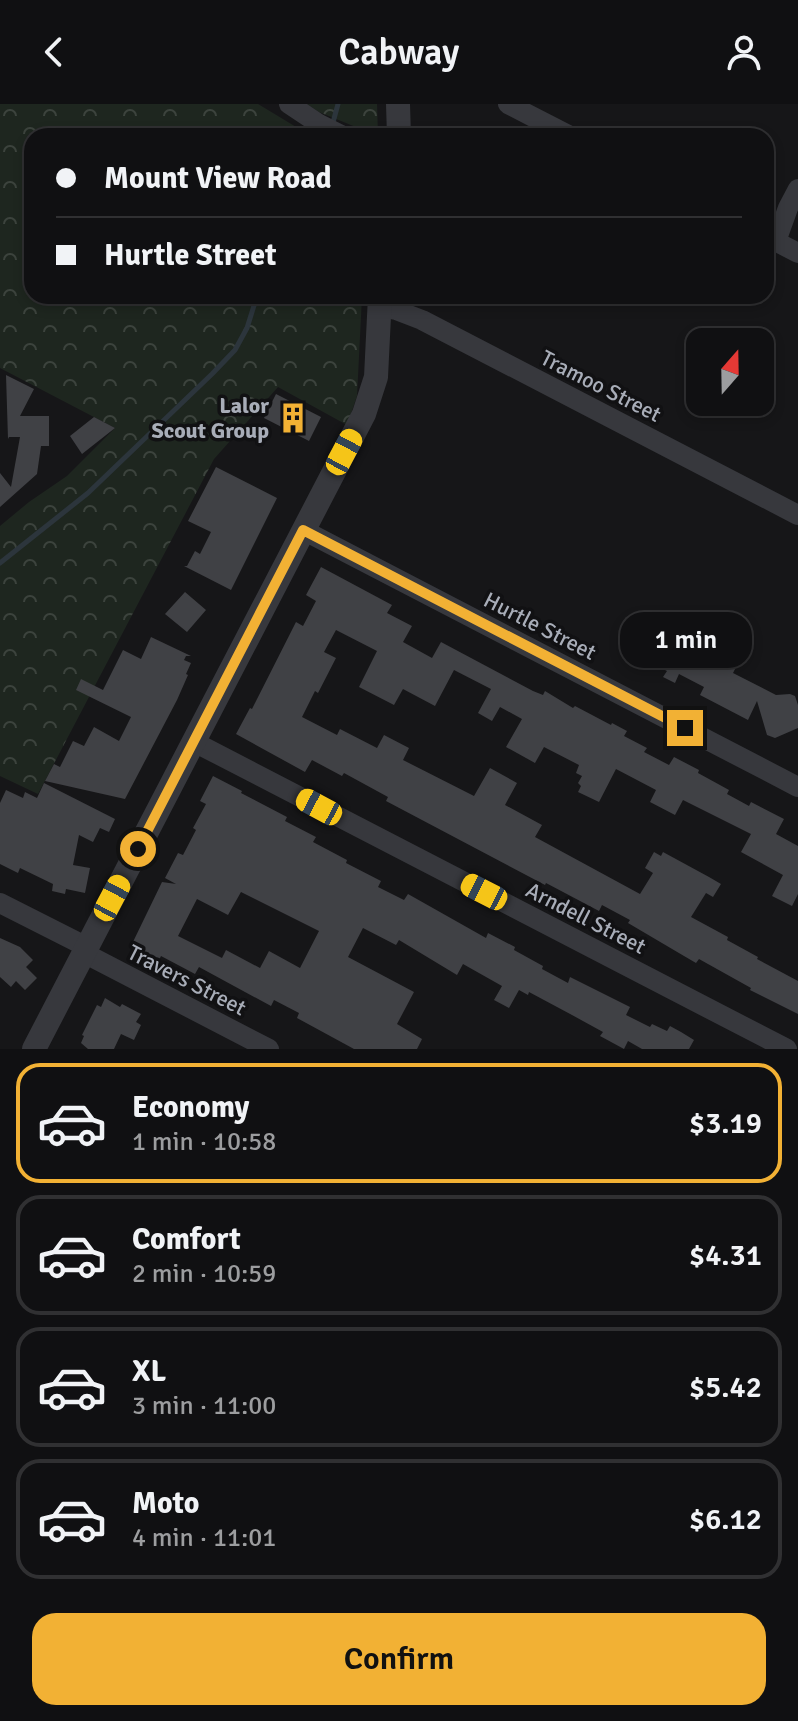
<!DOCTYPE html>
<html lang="en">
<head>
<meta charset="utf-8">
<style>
	body { margin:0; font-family:Signika,sans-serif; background:#19191b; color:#f1f3f6; height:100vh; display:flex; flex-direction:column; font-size:30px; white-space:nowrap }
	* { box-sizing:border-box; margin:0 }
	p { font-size:26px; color:#9c9d9f }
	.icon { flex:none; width:44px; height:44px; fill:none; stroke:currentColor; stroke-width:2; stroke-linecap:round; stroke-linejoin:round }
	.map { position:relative; height:945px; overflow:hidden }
	.drawer { display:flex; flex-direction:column; background:#101012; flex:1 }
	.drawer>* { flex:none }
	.banner { position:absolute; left:24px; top:24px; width:750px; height:176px; border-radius:24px; box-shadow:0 4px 12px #0003,0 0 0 2px #303032; display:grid; align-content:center; height:176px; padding:0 32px; background:#101012 }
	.needle { width:52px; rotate:20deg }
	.buttons { position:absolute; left:686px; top:224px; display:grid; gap:16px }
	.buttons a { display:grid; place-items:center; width:88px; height:88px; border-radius:16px; background:#101012; box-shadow:0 4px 12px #0003,0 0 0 2px #303032; font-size:40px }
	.end { position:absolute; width:36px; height:36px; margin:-18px; border:10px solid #f2b134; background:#111; box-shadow:0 0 0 4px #111 }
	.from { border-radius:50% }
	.bubble { position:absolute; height:56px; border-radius:24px; background:#101012; box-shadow:0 4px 12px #0003,0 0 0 2px #303032; font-size:26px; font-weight:600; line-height:56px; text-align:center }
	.car { position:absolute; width:24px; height:48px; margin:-24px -12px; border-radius:10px; box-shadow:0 0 6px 2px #0007; background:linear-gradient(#f5c518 24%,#345 0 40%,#f5c518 0 76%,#345 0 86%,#f5c518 0) }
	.banner b { display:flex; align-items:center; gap:28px; height:76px; font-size:30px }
	.banner b+b { border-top:2px solid #303032 }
	.banner i { width:20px; height:20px; background:#f1f3f6 }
	ul { padding:14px 0 0; list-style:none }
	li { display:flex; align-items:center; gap:24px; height:120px; margin:0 16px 12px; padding:0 16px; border:4px solid #303032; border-radius:24px }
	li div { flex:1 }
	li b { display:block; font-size:30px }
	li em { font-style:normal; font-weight:600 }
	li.on { border-color:#f2b134 }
	li>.icon { width:72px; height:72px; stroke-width:1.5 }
	.cta { display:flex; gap:16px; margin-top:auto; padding:16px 32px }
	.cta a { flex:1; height:92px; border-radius:24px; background:#f2b134; color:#111; font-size:32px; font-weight:600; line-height:92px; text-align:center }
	header { display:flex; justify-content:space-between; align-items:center; height:104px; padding:0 32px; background:#101012; font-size:36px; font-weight:600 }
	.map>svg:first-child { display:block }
	.park { fill:url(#park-crowns) }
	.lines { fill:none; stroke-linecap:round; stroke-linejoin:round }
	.stream { stroke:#2c353c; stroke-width:5 }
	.building { fill:#404145; fill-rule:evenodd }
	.minor { stroke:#37383d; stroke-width:20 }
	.tertiary { stroke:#37383d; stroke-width:24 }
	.route { stroke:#f2b134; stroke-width:10 }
	.labels { text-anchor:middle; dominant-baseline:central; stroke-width:7; stroke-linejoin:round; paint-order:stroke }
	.street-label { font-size:22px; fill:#a8adb8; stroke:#111113 }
	.poi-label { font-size:22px; font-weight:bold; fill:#a8adb8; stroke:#111113; text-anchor:end }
</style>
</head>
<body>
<header><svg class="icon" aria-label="back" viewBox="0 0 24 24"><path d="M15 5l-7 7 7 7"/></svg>Cabway<svg class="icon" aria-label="person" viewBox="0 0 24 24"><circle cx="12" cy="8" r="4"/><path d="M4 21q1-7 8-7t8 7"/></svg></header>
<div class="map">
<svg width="798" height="945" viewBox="0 0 798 945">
	<defs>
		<pattern id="park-crowns" width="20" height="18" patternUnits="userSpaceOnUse" patternTransform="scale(2)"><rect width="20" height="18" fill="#1e261f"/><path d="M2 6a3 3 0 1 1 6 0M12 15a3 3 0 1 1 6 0" fill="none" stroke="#3c433d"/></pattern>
	</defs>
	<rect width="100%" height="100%" fill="#161618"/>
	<path class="park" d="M0,0H258L311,32H32V192H362L357,292L347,321L278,283L214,355L38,690L0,672V422L29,398L67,372L115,324L0,264Z
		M307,0H377L378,32L319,8Z"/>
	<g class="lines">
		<path class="stream" d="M332,22L338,0
			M0,459L88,389L212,270L235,246L247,224L257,192"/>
	</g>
	<path class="building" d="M6,271L34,285L20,312H49V342H41L37,370L0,403V369L11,383L20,333H9L8,335Z
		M276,290L321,313L309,337L264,314Z
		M94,313L115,324L82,350L70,332Z
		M216,363L277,394L231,486L184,462H187L195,447L200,450L211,428L188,417Z
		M321,463L392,501L387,509L412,522L403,538L432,554L441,538L533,587L543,591L545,587L573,604L575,602L611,621L612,619L627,627L624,632L647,644L644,648L669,661L674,653L699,666L698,669L729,686L727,690L749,702L751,698L784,715L776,730L798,742V790L792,802L772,792L783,771L741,748L751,730L683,696L675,711L650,698L656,686L616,665L599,698L578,688L581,682L578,679L582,672L576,669L579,661L544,643L535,659L506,643L522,615L500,603L492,617L478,609L491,585L454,566L435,602L403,585L394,601L359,583L377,547L336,526L324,548L336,554L318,589L315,587L302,613L337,631L340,625L377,644L384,631L409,644L403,656L474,692L490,664L517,679L505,701L542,721L535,733L640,790L653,769L645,764L654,748L661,752L663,748L709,773L721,780L713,793L706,789L691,813L728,833L727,836L758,853L757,855L798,877V910L750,886L751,884L699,855L696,859L684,852L628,819L630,816L602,801L599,807L546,779L545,781L386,697L388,693L344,669L342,672L312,656L305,668L236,630L250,604L252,605L296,518L303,522L316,497L306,491Z
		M185,488L206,506L187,528L165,510Z
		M664,532L688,545L685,550L713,565L719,554L736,563L733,569L776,591L790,590L795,592L798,601V624L775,634L767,631L757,597L748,616L700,591L704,583L679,570L675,579L663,573L667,567L645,556L642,561L632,555L643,533L659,541Z
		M151,533L191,552H186L184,556L191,559L186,570L188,571L177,596L125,695L45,677L54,660L60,663L73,637L84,642L94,623L119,637L131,613L76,586L81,575L103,586L123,546L141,555Z
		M213,672L242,687L241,689L287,713L285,717L316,733L313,738L347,756L346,759L381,777L378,783L404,796L408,790L486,834L488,829L515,843L514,846L543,862L542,865L568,879L570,873L630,903L626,911L650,923L652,920L667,927L670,922L681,928L694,936L689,945H642L628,937L624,945L600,932L603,928L572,911L529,888L528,891L519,886L509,904L494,896L502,882L463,860L457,871L399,836L396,841L363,824L348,853L414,888L397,920L422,935L417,945H354L297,914L299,909L274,896L271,902L199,863L195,870L161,852L159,856L131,842L162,778L176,780L165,774L178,749L183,751L196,726L193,724L206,700L200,697ZM241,788L319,827L300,864L269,847L260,864L226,846L222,854L178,832L197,795L228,811Z
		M44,679L115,715L109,728L100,724L93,738L79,731L73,761L90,764L85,789L66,785L65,790L52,787L53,780L20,764L18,769L0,760V699L6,686L23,694L25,688L37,694Z
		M0,834L20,843L33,856L26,863L37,874L25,886L16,877L11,883L0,873Z
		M105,894L120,903L122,900L141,910L136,918L141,921L134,936L121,930L114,945H88L81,939L84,932L82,931L97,901L101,903Z"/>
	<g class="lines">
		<path class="minor" d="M289,0L319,20L343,32
			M508,0L570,32
			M779,129L788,104L798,85
			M775,137L798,149
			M379,203L396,206L422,216L798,411
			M303,426L798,683
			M194,638L787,945
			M0,799L87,843
			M84,849L269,945"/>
		<path class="tertiary" d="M398,0L399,32
			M34,945L364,310L376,273L380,192"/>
	</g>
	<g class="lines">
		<path class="route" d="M138,745L303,426L685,624"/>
	</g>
	<defs>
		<g id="building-bare" transform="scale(2.4)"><path d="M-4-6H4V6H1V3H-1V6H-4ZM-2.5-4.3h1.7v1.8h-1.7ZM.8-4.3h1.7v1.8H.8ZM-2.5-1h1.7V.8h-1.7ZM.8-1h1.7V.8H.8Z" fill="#f2b134" stroke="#111113" stroke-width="2.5" paint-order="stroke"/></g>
	</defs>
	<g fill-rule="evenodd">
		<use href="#building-bare" x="293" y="314"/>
	</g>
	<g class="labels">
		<g class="street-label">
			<text transform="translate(601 282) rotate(27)">Tramoo Street</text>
			<text transform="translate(540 522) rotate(27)">Hurtle Street</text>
			<text transform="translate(586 814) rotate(27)">Arndell Street</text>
			<text transform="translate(187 876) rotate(27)">Travers Street</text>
		</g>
		<g class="poi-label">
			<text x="269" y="301">Lalor<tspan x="269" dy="25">Scout Group</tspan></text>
		</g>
	</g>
</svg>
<div class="buttons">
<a><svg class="needle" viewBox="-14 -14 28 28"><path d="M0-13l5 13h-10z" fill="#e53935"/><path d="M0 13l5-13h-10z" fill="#9c9d9f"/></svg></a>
</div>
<i class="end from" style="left:138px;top:745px"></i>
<i class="end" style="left:685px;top:624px"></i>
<div class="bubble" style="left:620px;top:508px;width:132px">1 min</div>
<i class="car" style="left:344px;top:348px;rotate:28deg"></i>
<i class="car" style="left:319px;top:703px;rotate:298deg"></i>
<i class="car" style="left:484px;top:788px;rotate:297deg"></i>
<i class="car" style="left:112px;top:794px;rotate:28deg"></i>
<div class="banner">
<b><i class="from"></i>Mount View Road</b>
<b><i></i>Hurtle Street</b>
</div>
</div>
<section class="drawer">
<ul>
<li class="on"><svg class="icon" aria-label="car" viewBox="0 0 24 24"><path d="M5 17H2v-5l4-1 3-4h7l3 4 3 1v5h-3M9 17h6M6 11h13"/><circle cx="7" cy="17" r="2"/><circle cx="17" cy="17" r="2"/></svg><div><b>Economy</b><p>1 min · 10:58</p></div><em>$3.19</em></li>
<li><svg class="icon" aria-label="car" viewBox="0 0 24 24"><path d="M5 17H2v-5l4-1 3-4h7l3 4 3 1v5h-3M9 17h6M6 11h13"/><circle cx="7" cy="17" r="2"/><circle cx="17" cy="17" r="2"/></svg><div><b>Comfort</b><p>2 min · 10:59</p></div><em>$4.31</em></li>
<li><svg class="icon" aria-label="car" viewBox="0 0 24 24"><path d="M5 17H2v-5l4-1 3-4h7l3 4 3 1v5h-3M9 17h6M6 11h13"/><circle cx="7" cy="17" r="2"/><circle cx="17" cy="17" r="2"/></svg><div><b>XL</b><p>3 min · 11:00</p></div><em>$5.42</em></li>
<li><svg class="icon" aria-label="car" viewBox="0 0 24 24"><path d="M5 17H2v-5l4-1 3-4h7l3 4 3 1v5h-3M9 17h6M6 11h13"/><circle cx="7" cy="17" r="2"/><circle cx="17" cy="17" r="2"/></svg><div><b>Moto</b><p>4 min · 11:01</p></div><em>$6.12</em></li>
</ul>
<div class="cta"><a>Confirm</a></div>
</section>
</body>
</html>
